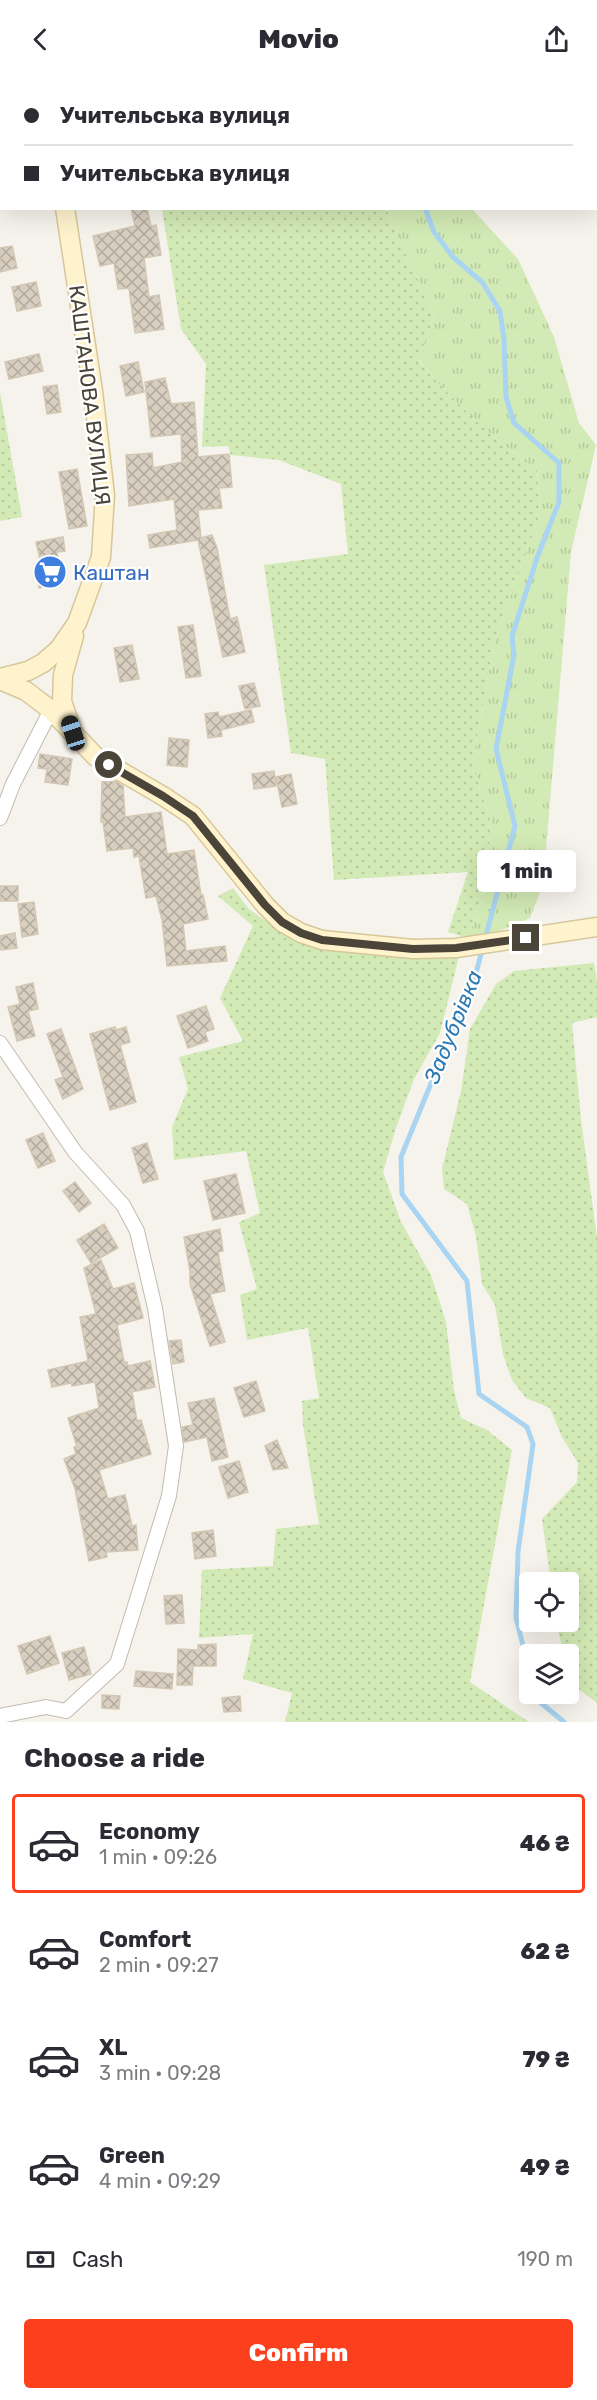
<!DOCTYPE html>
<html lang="en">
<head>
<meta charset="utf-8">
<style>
	body { margin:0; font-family:Rubik,sans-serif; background:#f7f7f7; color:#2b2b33; height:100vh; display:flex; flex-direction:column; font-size:22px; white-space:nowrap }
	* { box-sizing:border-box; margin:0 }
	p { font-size:20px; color:#7c7c81 }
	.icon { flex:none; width:33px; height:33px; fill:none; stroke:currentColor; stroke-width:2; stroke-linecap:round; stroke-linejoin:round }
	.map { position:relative; height:1644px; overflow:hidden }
	.panel { display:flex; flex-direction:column; background:#fff; flex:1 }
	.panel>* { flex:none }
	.guide { position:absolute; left:0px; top:0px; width:597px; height:132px; box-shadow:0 6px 24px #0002; display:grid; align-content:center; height:132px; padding:0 24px; background:#fff }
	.buttons { position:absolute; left:519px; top:1494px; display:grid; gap:12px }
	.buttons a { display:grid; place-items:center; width:60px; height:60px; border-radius:6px; background:#fff; box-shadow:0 6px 24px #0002; font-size:30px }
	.end { position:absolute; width:27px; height:27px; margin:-14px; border:8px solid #4b4439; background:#fff; box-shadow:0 0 0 3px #fff }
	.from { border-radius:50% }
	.bubble { position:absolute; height:42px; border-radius:6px; background:#fff; box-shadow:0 6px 24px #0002; font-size:20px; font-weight:800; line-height:42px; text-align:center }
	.car { position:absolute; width:18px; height:36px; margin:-18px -9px; border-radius:8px; box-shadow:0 0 4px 2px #0007; background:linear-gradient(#222 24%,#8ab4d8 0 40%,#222 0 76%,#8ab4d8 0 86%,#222 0) }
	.guide b { display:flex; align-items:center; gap:21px; height:57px; font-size:22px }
	.guide b+b { border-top:2px solid #e1e1e2 }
	.guide i { width:15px; height:15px; background:#2b2b33 }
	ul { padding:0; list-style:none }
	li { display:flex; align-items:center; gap:18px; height:99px; margin:0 12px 9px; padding:0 12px; border:3px solid transparent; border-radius:6px }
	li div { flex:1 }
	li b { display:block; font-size:22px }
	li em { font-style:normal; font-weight:800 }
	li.current { border-color:#fc3f1d }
	li>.icon { width:54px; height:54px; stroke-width:1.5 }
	h2 { padding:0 24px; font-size:27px; line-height:72px }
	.pay { display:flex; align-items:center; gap:15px; height:66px; padding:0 24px; font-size:22px }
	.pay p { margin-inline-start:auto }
	.primary-button { display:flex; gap:12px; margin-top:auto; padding:12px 24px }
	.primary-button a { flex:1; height:69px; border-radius:6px; background:#fc3f1d; color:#fff; font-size:24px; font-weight:800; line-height:69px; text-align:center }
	header { display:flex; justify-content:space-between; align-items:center; height:78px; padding:0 24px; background:#fff; font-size:27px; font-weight:800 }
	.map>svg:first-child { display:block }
	.grass { fill:url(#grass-tufts) }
	.garden { fill:url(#garden-dots) }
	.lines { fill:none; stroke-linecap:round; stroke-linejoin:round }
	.stream { stroke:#a9d4f2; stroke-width:5 }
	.building { fill:url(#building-cross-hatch); stroke:#d3c7b4; stroke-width:1.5 }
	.minor-casing { stroke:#c2bbae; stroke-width:16 }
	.secondary-casing { stroke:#d6c79b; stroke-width:21 }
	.minor { stroke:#fff; stroke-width:14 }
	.secondary { stroke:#fff3cd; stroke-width:18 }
	.route { stroke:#4b4439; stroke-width:8 }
	.labels { text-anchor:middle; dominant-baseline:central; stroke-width:4.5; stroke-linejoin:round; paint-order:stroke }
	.street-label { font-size:21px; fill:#4b4439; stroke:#fff }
	.shop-label { font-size:21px; fill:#366cbe; stroke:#fff; text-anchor:start }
	.water-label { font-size:22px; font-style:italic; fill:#2e7ab2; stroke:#fff }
</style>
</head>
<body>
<header><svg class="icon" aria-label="back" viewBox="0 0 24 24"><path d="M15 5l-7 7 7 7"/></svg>Movio<svg class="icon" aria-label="share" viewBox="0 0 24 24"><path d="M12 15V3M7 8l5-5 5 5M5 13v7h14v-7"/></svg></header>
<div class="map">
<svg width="597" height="1644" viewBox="0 0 597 1644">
	<defs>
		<pattern id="grass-tufts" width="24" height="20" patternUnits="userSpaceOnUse" patternTransform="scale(1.5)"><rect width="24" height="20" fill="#d2eab5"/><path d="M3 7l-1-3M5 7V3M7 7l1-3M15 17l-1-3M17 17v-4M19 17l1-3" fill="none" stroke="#b6ca9c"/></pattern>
		<pattern id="garden-dots" width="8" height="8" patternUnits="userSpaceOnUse" patternTransform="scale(1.5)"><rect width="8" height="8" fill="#d2eab5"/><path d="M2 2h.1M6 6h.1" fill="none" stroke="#b6ca9c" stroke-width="1.8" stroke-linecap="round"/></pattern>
		<pattern id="building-cross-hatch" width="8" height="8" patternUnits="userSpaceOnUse" patternTransform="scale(1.5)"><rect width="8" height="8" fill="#d8cfc1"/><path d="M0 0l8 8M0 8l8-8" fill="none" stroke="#b1aa9e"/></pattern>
	</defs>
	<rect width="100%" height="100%" fill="#f6f3ec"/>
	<path class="grass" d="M386,131H472L518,181L554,259L579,345L596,367L571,474L543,807L530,840L502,852L468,860L485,812L491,745L472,686L494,565L540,435L537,393C492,359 453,325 418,281L434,239Z"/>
	<path class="garden" d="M138,0H430L139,2Z
		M162,131H386L434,239L418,282C454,325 492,359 537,393L540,435L494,565L472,686L491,745L485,812L468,860L448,854L468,794L334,802L325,681L291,675L264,487L348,476L341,406L279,382L231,377L228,368L202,369L206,286L181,251Z
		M0,314L22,439L0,443Z
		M233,810L249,831L276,850L460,874L440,955L414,1001L395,1053L383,1094L401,1144L431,1197L446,1244L454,1312L461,1340L487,1352L512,1372L470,1604L529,1644H285L292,1615L243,1601L253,1556L199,1560L202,1492L273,1488L276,1451L319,1446L303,1347L302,1323L319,1320L308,1250L247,1262L240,1217L257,1211L239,1144L260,1135L246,1073L174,1082L172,1049L188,1011L179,979L243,963L220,920L253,848L218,818Z
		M594,885L597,904V939L572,945L581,1042L597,1160V1627L596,1624L569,1604L568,1576H564L556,1544H568V1504H551L542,1441L577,1404L578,1385L562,1359L550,1330L526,1320L512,1302L503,1276L495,1227L482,1206L476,1158L467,1126L444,1111L442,1091L461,1013L470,951L496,906L514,893Z"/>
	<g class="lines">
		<path class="stream" d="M458,2V0
			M425,130L434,154L453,179L482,204L500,233L504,261L506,319L514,345L559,385V424L538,477L512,558L514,577L496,671L515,748L476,895L401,1079L402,1116L467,1203L479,1316L527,1349L533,1366L518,1474L516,1540L530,1595
			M534,1616L535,1620L564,1644"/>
	</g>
	<path class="building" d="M131,130H147L151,148L156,147L161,177L144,180L149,219L159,217L164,251L135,255L129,210L118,211L114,185L100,188L93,158L135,148Z
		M12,168L17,190L0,194V170Z
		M36,204L41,228L17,233L12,209Z
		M39,276L43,293L9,301L5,284Z
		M138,284L144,314L126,318L120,288Z
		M165,300L171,326L194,324L198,379L229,376L232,409L219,410L222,430L198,432L201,460L212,457L217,470L230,541L237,539L245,574L223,579L198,462L150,470L148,457L177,452L174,421L129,428L126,377L152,375L153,390L182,384L181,356L151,359L145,304Z
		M57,307L61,334L47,336L43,309Z
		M77,391L87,448L69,451L59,394Z
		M63,459L65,473L57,474L62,506L39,510L35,486L41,485L36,464Z
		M193,547L201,598L186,600L178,549Z
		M132,567L139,601L120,604L114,570Z
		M254,605L260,628L245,631L239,608Z
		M251,632L254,644L221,652L222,658L208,660L205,636L218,634L219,639Z
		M169,660L189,662L187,689L167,687Z
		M40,676L72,681L68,707L45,704L47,691L38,690Z
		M274,693L276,708L254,711L252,696Z
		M291,696L297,726L282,729L276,699Z
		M115,703L123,708L125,739L161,734L167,776L194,772L201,817H203L208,841L183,846L186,873L225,868L227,883L167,888L162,842L156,818L146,820L139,778L134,779L133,770L107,773L103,744H101L102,704Z
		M0,808H18V823H0Z
		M34,824L38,856L22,859L18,826Z
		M15,855L17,870L0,872V858Z
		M33,905L38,931L28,933L35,958L17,963L8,929L20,926L16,909Z
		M206,928L214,951L205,954L208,963L188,970L177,938Z
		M115,949L116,952L126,949L130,964L120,967L136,1024L110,1032L90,956Z
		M61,951L83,1011L63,1021L55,1002L63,999L47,956Z
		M43,1055L55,1083L38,1090L26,1062Z
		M147,1065L158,1101L143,1105L132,1070Z
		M236,1096L245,1135L213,1142L204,1103Z
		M75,1104L91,1125L79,1134L63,1113Z
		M104,1146L118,1170L91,1185L77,1162Z
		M220,1151L223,1173L218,1174L225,1213L210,1216L225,1264L210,1268L190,1206V1193L184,1159Z
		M101,1182L113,1211L134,1205L143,1240L117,1247L124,1284H127L128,1288L150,1283L155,1309L132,1314L137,1343L141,1342L151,1376L99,1392L108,1421L125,1417L132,1448L136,1447L138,1472L106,1474L107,1479L89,1483L75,1411L64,1381L76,1376L74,1369H77L68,1340L99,1330L95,1304L72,1308L71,1305L52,1309L48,1292L88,1283L80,1239L96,1236L84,1190Z
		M181,1262L184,1284L173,1286L169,1263Z
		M256,1303L265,1333L244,1339L234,1310Z
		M214,1320L228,1379L212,1383L207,1359L184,1364L182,1349L193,1347L188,1325Z
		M277,1362L288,1390L273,1392L265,1368Z
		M239,1383L248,1414L228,1420L219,1389Z
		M213,1452L216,1478L195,1481L192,1455Z
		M182,1517L184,1545L166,1546L164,1518Z
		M50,1558L59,1585L27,1596L18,1568Z
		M216,1566V1588H193L192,1607H177L178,1571L198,1572V1567Z
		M84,1569L91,1596L69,1602L62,1575Z
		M136,1593L173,1596L172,1611L134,1608Z
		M102,1617L120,1618L119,1631L102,1630Z
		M240,1618L241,1633L224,1634L222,1620Z"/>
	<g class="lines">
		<g class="minor-casing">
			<path id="minor" d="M0,740L13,706L51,632
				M0,965L75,1074L123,1127L137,1153L155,1230L176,1368L169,1418L117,1586L66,1633
				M0,1638L46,1629L66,1633"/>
		</g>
		<g class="secondary-casing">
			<path id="secondary" d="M42,0V2
				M0,600L28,593L43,585L59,571L77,545L101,479L105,417L93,313L65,130
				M0,602L26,613L51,632L96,679L163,718L193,738L265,827L282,844L301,855L322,862L413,871L456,870L597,849
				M71,650L62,623L63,597L74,558"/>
		</g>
		<use href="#minor" class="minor"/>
		<use href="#secondary" class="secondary"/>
	</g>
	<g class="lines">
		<path class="route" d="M109,687L163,718L193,738L265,827L282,844L301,855L322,862L413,871L456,870L526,860"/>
	</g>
	<defs>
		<g id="supermarket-disc" transform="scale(1.725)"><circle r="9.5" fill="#3f7fe0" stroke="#fff"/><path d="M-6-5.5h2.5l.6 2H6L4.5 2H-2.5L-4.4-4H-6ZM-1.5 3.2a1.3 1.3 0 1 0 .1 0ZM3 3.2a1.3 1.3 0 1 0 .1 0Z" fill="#fff"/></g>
	</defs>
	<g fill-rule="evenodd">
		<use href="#supermarket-disc" x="50" y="494"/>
	</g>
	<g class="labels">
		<g class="street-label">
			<text transform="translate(90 317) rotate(83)">КАШТАНОВА ВУЛИЦЯ</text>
		</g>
		<g class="shop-label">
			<text x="73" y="494">Каштан</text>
		</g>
		<g class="water-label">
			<text transform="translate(453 949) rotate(-68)">Задубрівка</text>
		</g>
	</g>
</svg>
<div class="buttons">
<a><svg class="icon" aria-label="locate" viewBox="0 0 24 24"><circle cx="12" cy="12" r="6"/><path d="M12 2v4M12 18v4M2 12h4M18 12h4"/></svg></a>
<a><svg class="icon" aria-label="layers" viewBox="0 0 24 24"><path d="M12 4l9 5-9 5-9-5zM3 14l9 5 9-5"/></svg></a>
</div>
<i class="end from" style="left:109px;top:687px"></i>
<i class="end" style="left:526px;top:860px"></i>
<div class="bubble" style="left:477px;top:772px;width:99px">1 min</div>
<i class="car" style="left:73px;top:655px;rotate:342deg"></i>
<div class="guide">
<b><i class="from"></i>Учительська вулиця</b>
<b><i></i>Учительська вулиця</b>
</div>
</div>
<section class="panel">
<h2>Choose a ride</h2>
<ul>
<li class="current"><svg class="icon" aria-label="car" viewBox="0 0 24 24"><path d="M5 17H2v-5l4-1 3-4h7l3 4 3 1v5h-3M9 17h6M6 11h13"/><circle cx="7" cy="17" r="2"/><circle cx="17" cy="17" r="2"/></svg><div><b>Economy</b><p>1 min · 09:26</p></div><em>46 ₴</em></li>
<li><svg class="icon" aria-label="car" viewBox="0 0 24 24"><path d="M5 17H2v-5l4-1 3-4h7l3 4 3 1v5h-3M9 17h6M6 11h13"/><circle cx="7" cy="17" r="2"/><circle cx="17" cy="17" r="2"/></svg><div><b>Comfort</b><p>2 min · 09:27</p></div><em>62 ₴</em></li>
<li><svg class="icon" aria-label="car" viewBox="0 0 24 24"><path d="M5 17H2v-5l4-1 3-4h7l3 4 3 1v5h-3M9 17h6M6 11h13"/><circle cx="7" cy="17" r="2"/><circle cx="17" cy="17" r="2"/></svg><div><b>XL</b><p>3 min · 09:28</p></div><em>79 ₴</em></li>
<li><svg class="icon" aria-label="car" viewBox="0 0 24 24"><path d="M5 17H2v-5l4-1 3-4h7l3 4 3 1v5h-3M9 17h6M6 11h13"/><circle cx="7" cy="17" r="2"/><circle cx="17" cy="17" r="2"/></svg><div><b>Green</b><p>4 min · 09:29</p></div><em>49 ₴</em></li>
</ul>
<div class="pay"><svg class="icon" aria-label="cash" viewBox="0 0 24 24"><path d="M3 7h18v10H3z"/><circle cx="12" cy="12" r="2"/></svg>Cash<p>190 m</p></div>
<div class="primary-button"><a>Confirm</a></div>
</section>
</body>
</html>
